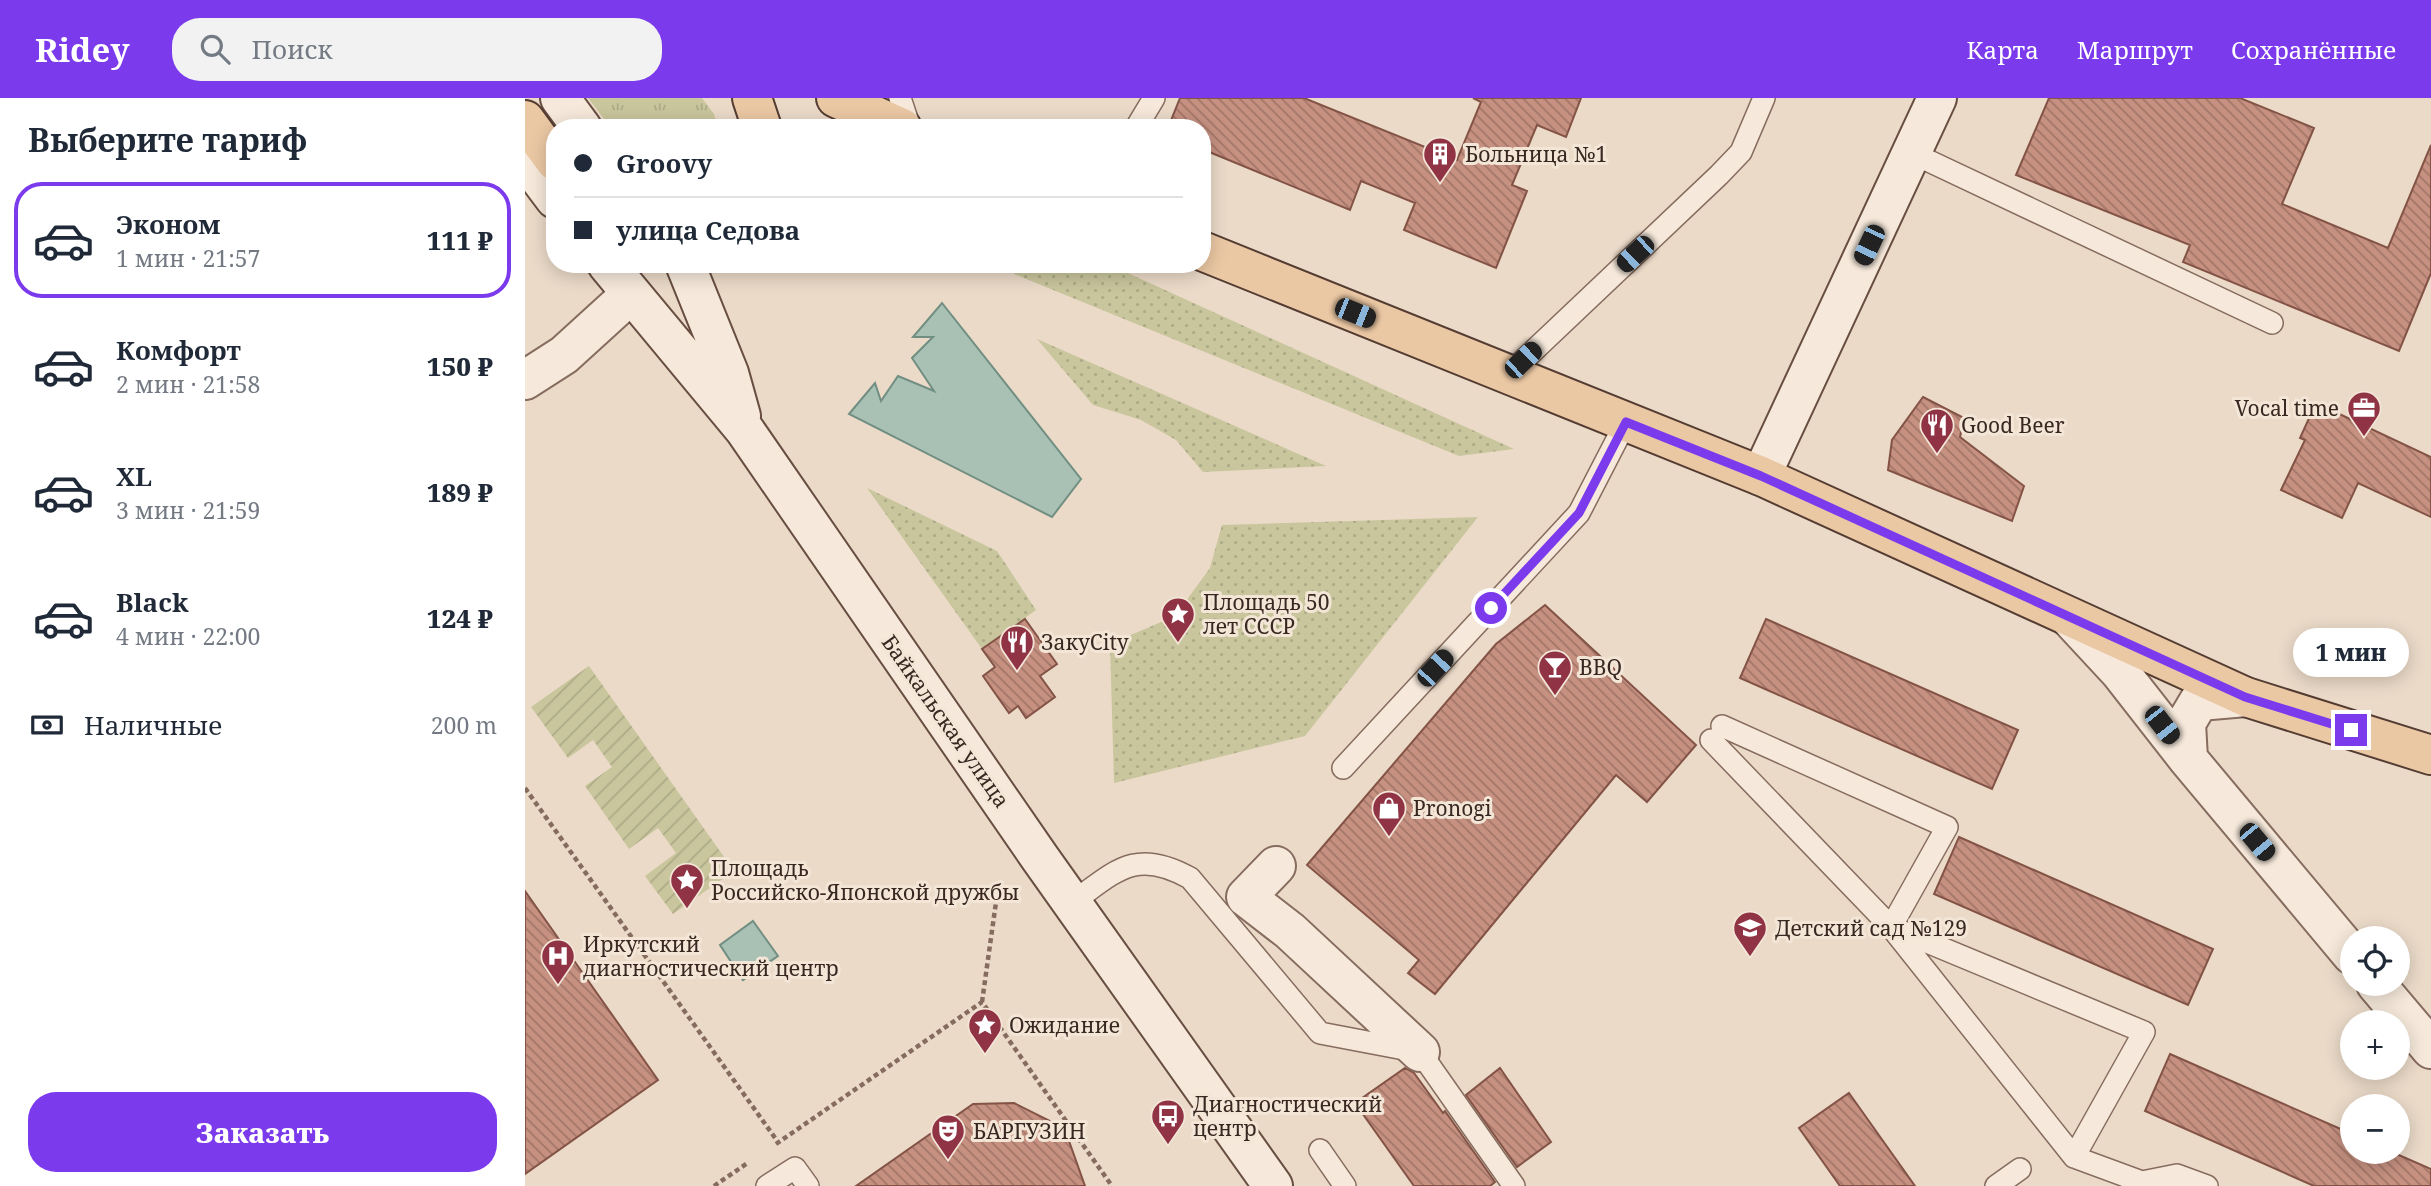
<!DOCTYPE html>
<html lang="ru">
<head>
<meta charset="utf-8">
<style>
	body { margin:0; font-family:"Noto Serif",serif; background:#f2f2f3; color:#1f2937; height:100vh; display:flex; flex-direction:column; font-size:26px; white-space:nowrap }
	* { box-sizing:border-box; margin:0 }
	p { font-size:23px; color:#747a83 }
	.icon { flex:none; width:38px; height:38px; fill:none; stroke:currentColor; stroke-width:2; stroke-linecap:round; stroke-linejoin:round }
	.map { position:relative; flex:1; overflow:hidden }
	.side { display:flex; flex-direction:column; background:#fff; width:525px }
	.side>* { flex:none }
	.guide { position:absolute; left:21px; top:21px; width:665px; height:154px; border-radius:28px; box-shadow:0 4px 18px #0003; display:grid; align-content:center; height:154px; padding:0 28px; background:#fff }
	.buttons { position:absolute; left:1815px; top:828px; display:grid; gap:14px }
	.buttons a { display:grid; place-items:center; width:70px; height:70px; border-radius:50%; background:#fff; box-shadow:0 4px 18px #0003; font-size:35px }
	.end { position:absolute; width:32px; height:32px; margin:-16px; border:9px solid #7c3aed; background:#fff; box-shadow:0 0 0 4px #fff }
	.from { border-radius:50% }
	.bubble { position:absolute; height:49px; border-radius:24px; background:#fff; box-shadow:0 4px 18px #0003; font-size:23px; font-weight:800; line-height:49px; text-align:center }
	.car { position:absolute; width:21px; height:42px; margin:-21px -10px; border-radius:9px; box-shadow:0 0 5px 2px #0007; background:linear-gradient(#222 24%,#8ab4d8 0 40%,#222 0 76%,#8ab4d8 0 86%,#222 0) }
	.guide b { display:flex; align-items:center; gap:24px; height:66px; font-size:26px }
	.guide b+b { border-top:2px solid #e0e1e3 }
	.guide i { width:18px; height:18px; background:#1f2937 }
	ul { padding:0; list-style:none }
	li { display:flex; align-items:center; gap:21px; height:116px; margin:0 14px 10px; padding:0 14px; border:4px solid transparent; border-radius:28px }
	li div { flex:1 }
	li b { display:block; font-size:26px }
	li em { font-style:normal; font-weight:800 }
	li.active { border-color:#7c3aed }
	li>.icon { width:63px; height:63px; stroke-width:1.5 }
	h2 { padding:0 28px; font-size:32px; line-height:84px }
	.pay { display:flex; align-items:center; gap:18px; height:77px; padding:0 28px; font-size:26px }
	.pay p { margin-inline-start:auto }
	.button { display:flex; gap:14px; margin-top:auto; padding:14px 28px }
	.button a { flex:1; height:80px; border-radius:28px; background:#7c3aed; color:#fff; font-size:28px; font-weight:800; line-height:80px; text-align:center }
	header { display:flex; align-items:center; gap:42px; box-sizing:border-box; height:98px; padding:0 35px; background:#7c3aed; color:#fff }
	header strong { font-size:33px }
	nav { display:flex; gap:38px; margin-inline-start:auto; font-size:24px }
	.search { width:490px; height:63px; background:#f2f2f3; display:flex; align-items:center; gap:18px; box-sizing:border-box; padding:0 24px; border-radius:28px; color:#747a83; font-size:26px }
	main { display:flex; flex:1; min-height:0 }
	.map>svg:first-child { display:block }
	.grass { fill:url(#grass-tufts) }
	.park { fill:url(#park-dots) }
	.garden { fill:url(#garden-furrows) }
	.water { fill:#a9c0b5; stroke:#708e81; stroke-width:2 }
	.building { fill:url(#building-back-hatch); stroke:#835346; stroke-width:2 }
	.lines { fill:none; stroke-linecap:round; stroke-linejoin:round }
	.lane-casing { stroke:#866c5e; stroke-width:24 }
	.street-casing { stroke:#866c5e; stroke-width:42 }
	.secondary-casing { stroke:#684e41; stroke-width:42 }
	.primary-casing { stroke:#543c32; stroke-width:42 }
	.path { stroke:#866c5e; stroke-width:4.5; stroke-dasharray:5 3.5; stroke-linecap:butt }
	.lane { stroke:#f6e9db; stroke-width:21 }
	.street { stroke:#f6e9db; stroke-width:38 }
	.secondary { stroke:#f6e9db; stroke-width:38 }
	.primary { stroke:#ebc8a4; stroke-width:38 }
	.route { stroke:#7c3aed; stroke-width:9 }
	.labels { text-anchor:middle; dominant-baseline:central; stroke-width:6; stroke-linejoin:round; paint-order:stroke }
	.poi-label { font-size:21px; fill:#382821; stroke:#f3e6d7; text-anchor:start }
	.street-label { font-size:21px; fill:#382821; stroke:#f3e6d7 }
</style>
</head>
<body>
<header>
<strong>Ridey</strong>
<div class="search"><svg class="icon" aria-label="search" viewBox="0 0 24 24"><circle cx="10" cy="10" r="6"/><path d="M15 15l6 6"/></svg>Поиск</div>
<nav><a>Карта</a><a>Маршрут</a><a>Сохранённые</a></nav>
</header>
<main>
<section class="side">
<h2>Выберите тариф</h2>
<ul>
<li class="active"><svg class="icon" aria-label="car" viewBox="0 0 24 24"><path d="M5 17H2v-5l4-1 3-4h7l3 4 3 1v5h-3M9 17h6M6 11h13"/><circle cx="7" cy="17" r="2"/><circle cx="17" cy="17" r="2"/></svg><div><b>Эконом</b><p>1 мин · 21:57</p></div><em>111 ₽</em></li>
<li><svg class="icon" aria-label="car" viewBox="0 0 24 24"><path d="M5 17H2v-5l4-1 3-4h7l3 4 3 1v5h-3M9 17h6M6 11h13"/><circle cx="7" cy="17" r="2"/><circle cx="17" cy="17" r="2"/></svg><div><b>Комфорт</b><p>2 мин · 21:58</p></div><em>150 ₽</em></li>
<li><svg class="icon" aria-label="car" viewBox="0 0 24 24"><path d="M5 17H2v-5l4-1 3-4h7l3 4 3 1v5h-3M9 17h6M6 11h13"/><circle cx="7" cy="17" r="2"/><circle cx="17" cy="17" r="2"/></svg><div><b>XL</b><p>3 мин · 21:59</p></div><em>189 ₽</em></li>
<li><svg class="icon" aria-label="car" viewBox="0 0 24 24"><path d="M5 17H2v-5l4-1 3-4h7l3 4 3 1v5h-3M9 17h6M6 11h13"/><circle cx="7" cy="17" r="2"/><circle cx="17" cy="17" r="2"/></svg><div><b>Black</b><p>4 мин · 22:00</p></div><em>124 ₽</em></li>
</ul>
<div class="pay"><svg class="icon" aria-label="cash" viewBox="0 0 24 24"><path d="M3 7h18v10H3z"/><circle cx="12" cy="12" r="2"/></svg>Наличные<p>200 m</p></div>
<div class="button"><a>Заказать</a></div>
</section>
<div class="map">
<svg width="1906" height="1088" viewBox="0 0 1906 1088">
	<defs>
		<pattern id="grass-tufts" width="24" height="20" patternUnits="userSpaceOnUse" patternTransform="scale(1.75)"><rect width="24" height="20" fill="#c9c69d"/><path d="M3 7l-1-3M5 7V3M7 7l1-3M15 17l-1-3M17 17v-4M19 17l1-3" fill="none" stroke="#adaa87"/></pattern>
		<pattern id="park-dots" width="8" height="8" patternUnits="userSpaceOnUse" patternTransform="scale(1.75)"><rect width="8" height="8" fill="#c9c69d"/><path d="M2 2h.1M6 6h.1" fill="none" stroke="#adaa87" stroke-width="1.8" stroke-linecap="round"/></pattern>
		<pattern id="garden-furrows" width="10" height="10" patternUnits="userSpaceOnUse" patternTransform="scale(1.75)"><rect width="10" height="10" fill="#c9c69d"/><path d="M-1 1l2-2M0 10L10 0M9 11l2-2" fill="none" stroke="#adaa87"/></pattern>
		<pattern id="building-back-hatch" width="6" height="6" patternUnits="userSpaceOnUse" patternTransform="scale(1.75)"><rect width="6" height="6" fill="#c69181"/><path d="M-1 5l2 2M0 0l6 6M5-1l2 2" fill="none" stroke="#a27669"/></pattern>
	</defs>
	<rect width="100%" height="100%" fill="#ebdac8"/>
	<path class="grass" d="M63,0H177L189,16L193,30H86Z"/>
	<path class="park" d="M487,166H583L989,351L934,358L489,176Z
		M512,241L801,368L678,374L651,342L616,322L568,307Z
		M342,390L472,453L511,512L457,551Z
		M953,419L780,638L589,685L585,546L650,518L685,470L697,427Z"/>
	<path class="garden" d="M64,568L209,773L148,816L120,778L151,755L133,730L104,751L60,688L87,669L68,642L43,660L6,609Z"/>
	<path class="water" d="M417,205L556,381L527,419L324,316L350,285L356,303L373,278L409,293L387,260L408,239H388Z
		M228,823L253,858L218,882L195,847Z"/>
	<path class="building" d="M655,0H779L932,62L956,4L948,0H1056L1041,39L1012,27L987,87L1002,93L971,170L879,132L890,105L836,83L825,112L677,51V30H643Z
		M1524,0H1715L1789,30L1757,106L1863,150L1906,47V175L1874,253L1658,164L1665,147L1491,77Z
		M1398,299L1439,320L1435,339L1499,388L1487,423L1363,372L1367,342Z
		M1791,305L1906,359V419L1833,385L1817,420L1756,392L1780,342L1775,340Z
		M1020,507L1171,647L1122,704L1091,677L910,896L883,875L894,862L782,767L971,546Z
		M500,521L532,566L515,578L530,599L501,620L493,608L484,615L458,578L470,569L457,551Z
		M1241,521L1493,632L1467,691L1215,580Z
		M1434,739L1688,851L1663,907L1409,796Z
		M0,793L133,982L0,1076Z
		M1645,956L1827,1036V1054H1867L1906,1071V1088H1789L1620,1013Z
		M880,970L889,975L918,1015L920,1013L970,1084L965,1088H889L830,1005Z
		M975,970L1026,1044L992,1069L941,997Z
		M1324,995L1390,1088H1315L1274,1030Z
		M489,1005L525,1023L544,1043L560,1088H331L448,1006Z"/>
	<g class="lines">
		<g class="lane-casing">
			<path id="lane" d="M375,0L385,30
				M611,30L629,0
				M1387,55L1747,225
				M983,277L1194,77L1216,54L1239,0
				M1186,642L1366,829L1422,729L1197,628
				M818,670L1054,415L1101,324
				M548,804C592,772 611,750 665,780L795,935L895,954L989,1088
				M1366,829L1619,934L1549,1059Z
				M795,1052L820,1088
				M1549,1059L1617,1084L1652,1077L1682,1088
				M242,1088L270,1070L283,1088
				M1471,1088L1495,1071"/>
		</g>
		<g class="street-casing">
			<path id="street" d="M0,282L39,257L106,196
				M1544,519L1595,574L1663,661L1827,857
				M1663,661L1661,625L1674,603L1721,599
				M751,768L721,799L765,833L895,954
				M1851,886L1906,951"/>
		</g>
		<g class="secondary-casing">
			<path id="secondary" d="M35,0L57,30
				M0,61L30,101
				M82,166L219,331L515,760L748,1088
				M160,166L204,275L216,318
				M1236,378L1412,0"/>
		</g>
		<g class="primary-casing">
			<path id="primary" d="M227,0L237,30
				M311,0L377,30
				M0,22L30,63
				M677,153L1236,378L1721,599L1906,657"/>
		</g>
		<path class="path" d="M0,690L253,1044
			M457,904L473,790
			M251,1046L457,904L587,1088
			M189,1088L224,1064"/>
		<use href="#lane" class="lane"/>
		<use href="#street" class="street"/>
		<use href="#secondary" class="secondary"/>
		<use href="#primary" class="primary"/>
	</g>
	<g class="lines">
		<path class="route" d="M966,510L1054,415L1101,324L1236,378L1720,599L1826,632"/>
	</g>
	<defs>
		<g id="building-pin" transform="scale(1.75)"><path d="M0 17L-7.5 6A9.5 9.5 0 1 1 7.5 6Z" fill="#903345" stroke="#f3e6d7"/><path d="M-4-6H4V6H1V3H-1V6H-4ZM-2.5-4.3h1.7v1.8h-1.7ZM.8-4.3h1.7v1.8H.8ZM-2.5-1h1.7V.8h-1.7ZM.8-1h1.7V.8H.8Z" fill="#fff"/></g>
		<g id="office-pin" transform="scale(1.75)"><path d="M0 17L-7.5 6A9.5 9.5 0 1 1 7.5 6Z" fill="#903345" stroke="#f3e6d7"/><path d="M-6-3h4V-5.5h4V-3h4V5H-6ZM-1-4.5V-3h2v-1.5ZM-6 0V1H6V0Z" fill="#fff"/></g>
		<g id="restaurant-pin" transform="scale(1.75)"><path d="M0 17L-7.5 6A9.5 9.5 0 1 1 7.5 6Z" fill="#903345" stroke="#f3e6d7"/><path d="M-5-6h1v4h1v-4h1v4h1v-4h1v5L-1.5 .5V6h-2V.5L-5-1ZM5-6V6H3V1.5H1.5Q1.5-4 5-6Z" fill="#fff"/></g>
		<g id="sight-pin" transform="scale(1.75)"><path d="M0 17L-7.5 6A9.5 9.5 0 1 1 7.5 6Z" fill="#903345" stroke="#f3e6d7"/><path d="M0-6L1.8-2.2L6-1.7L2.9 1.2L3.7 5.4L0 3.3L-3.7 5.4L-2.9 1.2L-6-1.7L-1.8-2.2Z" fill="#fff"/></g>
		<g id="bar-pin" transform="scale(1.75)"><path d="M0 17L-7.5 6A9.5 9.5 0 1 1 7.5 6Z" fill="#903345" stroke="#f3e6d7"/><path d="M-6-5H6L.8 .8V4.5H3.5V6h-7V4.5H-.8V.8Z" fill="#fff"/></g>
		<g id="shop-pin" transform="scale(1.75)"><path d="M0 17L-7.5 6A9.5 9.5 0 1 1 7.5 6Z" fill="#903345" stroke="#f3e6d7"/><path d="M-5-2.5h2.3a2.7 3.5 0 0 1 5.4 0H5L5.5 6h-11ZM-1.5-2.5h3a1.5 2.3 0 0 0-3 0Z" fill="#fff"/></g>
		<g id="school-pin" transform="scale(1.75)"><path d="M0 17L-7.5 6A9.5 9.5 0 1 1 7.5 6Z" fill="#903345" stroke="#f3e6d7"/><path d="M0-5L7-2L0 1L-7-2ZM-4 1L0 2.5L4 1V4Q0 6-4 4Z" fill="#fff"/></g>
		<g id="hospital-pin" transform="scale(1.75)"><path d="M0 17L-7.5 6A9.5 9.5 0 1 1 7.5 6Z" fill="#903345" stroke="#f3e6d7"/><path d="M-5-5h3v3.5h4V-5h3V5h-3V1.5h-4V5h-3Z" fill="#fff"/></g>
		<g id="bus-pin" transform="scale(1.75)"><path d="M0 17L-7.5 6A9.5 9.5 0 1 1 7.5 6Z" fill="#903345" stroke="#f3e6d7"/><path d="M-5-6H5V4H4V6H2V4H-2V6H-4V4H-5ZM-3.5-4V0h7V-4ZM-3.5 1.2v1.5H-2V1.2ZM2 1.2v1.5H3.5V1.2Z" fill="#fff"/></g>
		<g id="theatre-pin" transform="scale(1.75)"><path d="M0 17L-7.5 6A9.5 9.5 0 1 1 7.5 6Z" fill="#903345" stroke="#f3e6d7"/><path d="M-5-5.5Q0-4 5-5.5V0Q5 5 0 6Q-5 5-5 0ZM-3.3-2.5H-1v1.5H-3.3ZM1-2.5H3.3v1.5H1ZM-2.8 1Q0 5.5 2.8 1Z" fill="#fff"/></g>
	</defs>
	<g fill-rule="evenodd">
		<use href="#building-pin" x="915" y="56"/>
		<use href="#office-pin" x="1839" y="310"/>
		<use href="#restaurant-pin" x="1412" y="327"/>
		<use href="#sight-pin" x="653" y="516"/>
		<use href="#restaurant-pin" x="492" y="544"/>
		<use href="#bar-pin" x="1030" y="569"/>
		<use href="#shop-pin" x="864" y="710"/>
		<use href="#sight-pin" x="162" y="782"/>
		<use href="#school-pin" x="1225" y="830"/>
		<use href="#hospital-pin" x="33" y="858"/>
		<use href="#sight-pin" x="460" y="927"/>
		<use href="#bus-pin" x="643" y="1018"/>
		<use href="#theatre-pin" x="423" y="1033"/>
	</g>
	<g class="labels">
		<g class="poi-label">
			<text x="940" y="56">Больница №1</text>
			<text x="1814" y="310" text-anchor="end">Vocal time</text>
			<text x="1436" y="327">Good Beer</text>
			<text x="678" y="504">Площадь 50<tspan x="678" dy="24">лет СССР</tspan></text>
			<text x="516" y="544">ЗакуCity</text>
			<text x="1054" y="569">BBQ</text>
			<text x="888" y="710">Pronogi</text>
			<text x="186" y="770">Площадь<tspan x="186" dy="24">Российско-Японской дружбы</tspan></text>
			<text x="1250" y="830">Детский сад №129</text>
			<text x="58" y="846">Иркутский<tspan x="58" dy="24">диагностический центр</tspan></text>
			<text x="484" y="927">Ожидание</text>
			<text x="668" y="1006">Диагностический<tspan x="668" dy="24">центр</tspan></text>
			<text x="448" y="1033">БАРГУЗИН</text>
		</g>
		<g class="street-label">
			<text transform="translate(421 623) rotate(55)">Байкальская улица</text>
		</g>
	</g>
</svg>
<div class="buttons">
<a><svg class="icon" aria-label="locate" viewBox="0 0 24 24"><circle cx="12" cy="12" r="6"/><path d="M12 2v4M12 18v4M2 12h4M18 12h4"/></svg></a>
<a>+</a>
<a>−</a>
</div>
<i class="end from" style="left:966px;top:510px"></i>
<i class="end" style="left:1826px;top:632px"></i>
<div class="bubble" style="left:1768px;top:530px;width:116px">1 мин</div>
<i class="car" style="left:1344px;top:147px;rotate:205deg"></i>
<i class="car" style="left:1110px;top:156px;rotate:227deg"></i>
<i class="car" style="left:830px;top:215px;rotate:112deg"></i>
<i class="car" style="left:998px;top:262px;rotate:46deg"></i>
<i class="car" style="left:910px;top:570px;rotate:43deg"></i>
<i class="car" style="left:1637px;top:627px;rotate:142deg"></i>
<i class="car" style="left:1732px;top:744px;rotate:140deg"></i>
<div class="guide">
<b><i class="from"></i>Groovy</b>
<b><i></i>улица Седова</b>
</div>
</div>
</main>
</body>
</html>
